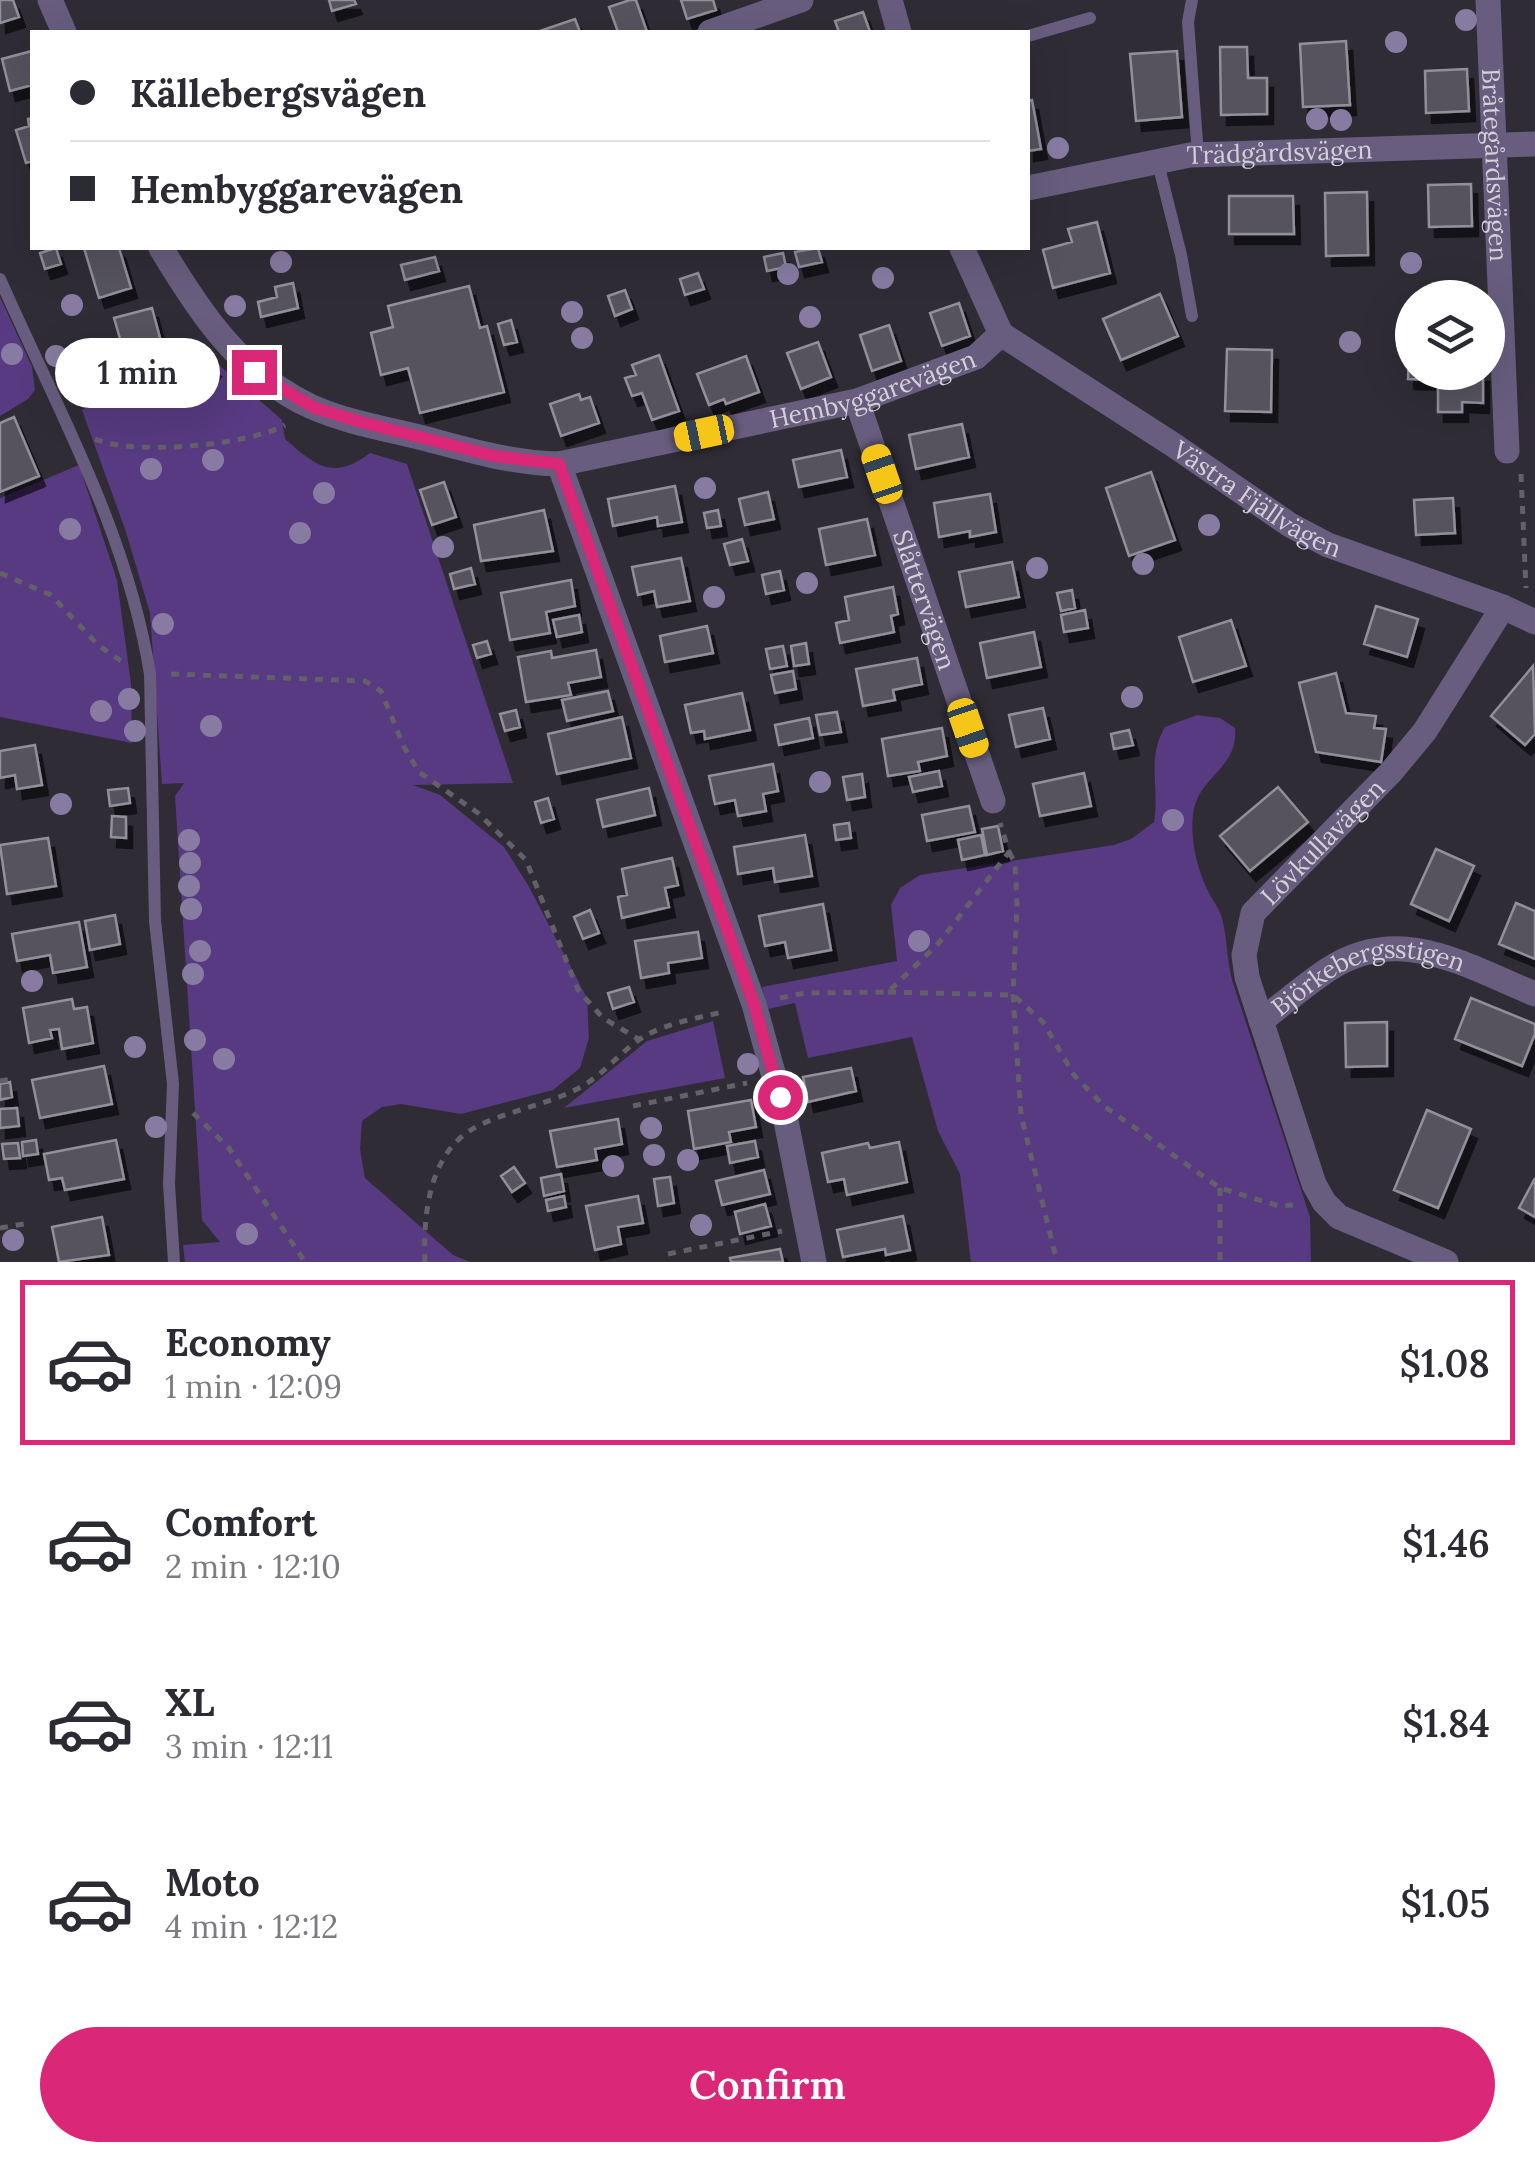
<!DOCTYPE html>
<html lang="en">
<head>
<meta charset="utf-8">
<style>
	body { margin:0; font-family:Lora,serif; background:#f7f7f7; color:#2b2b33; height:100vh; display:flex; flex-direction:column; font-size:38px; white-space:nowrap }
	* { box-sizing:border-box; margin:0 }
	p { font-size:32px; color:#7c7c81 }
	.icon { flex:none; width:55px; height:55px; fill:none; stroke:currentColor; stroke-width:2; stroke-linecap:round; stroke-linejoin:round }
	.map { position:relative; height:1262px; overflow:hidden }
	.details { display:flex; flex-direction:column; background:#fff; flex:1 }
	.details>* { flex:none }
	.banner { position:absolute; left:30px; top:30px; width:1000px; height:220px; border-radius:0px; box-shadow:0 10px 40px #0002; display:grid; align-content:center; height:220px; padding:0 40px; background:#fff }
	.buttons { position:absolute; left:1395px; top:280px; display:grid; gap:20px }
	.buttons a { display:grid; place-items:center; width:110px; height:110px; border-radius:50%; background:#fff; box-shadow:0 10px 40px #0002; font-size:50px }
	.end { position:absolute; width:45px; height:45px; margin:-22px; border:12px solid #db2777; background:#fff; box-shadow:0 0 0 5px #fff }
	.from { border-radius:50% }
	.bubble { position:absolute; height:70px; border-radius:35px; background:#fff; box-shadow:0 10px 40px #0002; font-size:32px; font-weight:600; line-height:70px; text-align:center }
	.car { position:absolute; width:30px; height:60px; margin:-30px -15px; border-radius:12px; box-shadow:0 0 8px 2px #0007; background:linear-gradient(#f5c518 24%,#345 0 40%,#f5c518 0 76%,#345 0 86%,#f5c518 0) }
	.banner b { display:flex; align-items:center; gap:35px; height:95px; font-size:38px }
	.banner b+b { border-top:2px solid #e1e1e2 }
	.banner i { width:25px; height:25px; background:#2b2b33 }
	ul { padding:18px 0 0; list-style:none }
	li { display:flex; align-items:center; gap:30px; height:165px; margin:0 20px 15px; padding:0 20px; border:5px solid transparent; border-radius:0px }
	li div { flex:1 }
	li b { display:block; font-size:38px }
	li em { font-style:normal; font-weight:600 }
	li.current { border-color:#db2777 }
	li>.icon { width:90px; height:90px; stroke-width:1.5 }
	.cta { display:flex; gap:20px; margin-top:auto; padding:20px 40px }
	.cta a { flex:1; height:115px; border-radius:60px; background:#db2777; color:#fff; font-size:40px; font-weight:600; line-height:115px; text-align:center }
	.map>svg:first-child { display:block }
	.green { fill:#573a81 }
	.building { fill:#56535e; stroke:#928e9a; stroke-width:2.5; filter:url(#shadow) }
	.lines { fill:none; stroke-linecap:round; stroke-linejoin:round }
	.path { stroke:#626068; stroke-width:5; stroke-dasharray:8 8; stroke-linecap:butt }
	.lane { stroke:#685d7e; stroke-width:12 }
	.street { stroke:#685d7e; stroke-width:25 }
	.tree { fill:#887ba2 }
	.route { stroke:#db2777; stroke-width:12 }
	.labels { text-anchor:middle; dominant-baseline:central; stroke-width:8; stroke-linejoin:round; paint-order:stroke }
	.street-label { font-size:25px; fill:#d3d2d8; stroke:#25222c }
</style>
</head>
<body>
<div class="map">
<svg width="1535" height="1262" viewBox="0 0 1535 1262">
	<defs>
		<filter id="shadow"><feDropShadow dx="6" dy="10" stdDeviation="0" flood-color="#0009"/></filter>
	</defs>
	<rect width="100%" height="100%" fill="#2f2c36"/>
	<path class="green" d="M0,297L32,367L35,390L28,399L0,416Z
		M196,345L282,420L285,439C316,466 333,481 370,453L407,464L513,783L413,785L440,795L504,847L528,885L587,998L589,1038L580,1068L553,1090L461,1114L401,1104L382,1107L362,1121L360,1149L365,1178L453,1255L470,1262H185L183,1245L220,1242L202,1220L175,796L184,783L162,784L150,613L126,532L82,410Z
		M79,465L117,580L131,684L132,743L0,717V498Z
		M1197,715L1220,718L1235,728C1239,769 1197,776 1193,815C1190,839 1197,869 1208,891C1212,900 1220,909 1222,918C1227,938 1227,960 1232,980L1310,1217L1311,1262H971L960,1174L938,1131L912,1037L808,1058L795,1003L768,1009L762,987L897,961L891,905L900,888L920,875L1114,845L1131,839L1154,822C1160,788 1146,759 1165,727Z
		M713,1021L725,1078L564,1108L647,1041Z"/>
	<path class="building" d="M0,0H13L19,17L0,23Z
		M329,0H354L356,4L332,11Z
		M630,0H636L647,32H618L609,7Z
		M681,0H713L716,10L687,19Z
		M863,12L870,32H839L835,21Z
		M575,19L580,32H537Z
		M1346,41L1350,105L1303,107L1300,44Z
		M1220,47H1247L1248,78H1267V114L1221,115Z
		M32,51V85L10,91L2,59Z
		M1177,51L1182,117L1136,121L1130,54Z
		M1467,69L1469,111L1426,113L1425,71Z
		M1032,100L1041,149L1028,151V101Z
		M32,118V161L26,163L16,130L29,126L28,119Z
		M1471,184L1472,226L1429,227L1428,185Z
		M1367,192L1368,255L1326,256L1325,193Z
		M1229,196H1293L1294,234H1229Z
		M1097,222L1110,273L1053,288L1043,250L1072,242L1068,229Z
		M56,248L61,264L45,269L40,253Z
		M84,248H119L131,288L99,298Z
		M818,248L822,262L799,267L795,252Z
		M783,253L786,267L767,271L764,257Z
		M435,257L439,271L405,280L401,265Z
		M698,273L704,289L685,295L680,279Z
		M293,283L298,308L261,317L258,302L277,297L275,287Z
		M469,286L480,328L487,326L504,392L420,413L408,368L381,375L371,333L393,327L388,306Z
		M625,290L632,309L615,316L608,296Z
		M1160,294L1178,336L1121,360L1103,319Z
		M959,303L970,336L942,346L930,313Z
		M152,308L160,338L123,349L114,318Z
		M511,320L517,342L504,345L498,324Z
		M889,325L901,361L872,371L860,335Z
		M818,342L831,377L801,389L787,353Z
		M1227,349L1272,350L1271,412L1225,411Z
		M198,354L215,367L206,377L190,364Z
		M1409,354H1412V372H1483V403L1462,402V412H1438V380L1408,379Z
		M659,355L679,411L652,420L642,393L632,396L625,378L636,375L632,365Z
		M746,356L759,392L726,404L724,399L709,405L697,374Z
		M102,359L111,379L98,384L90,364Z
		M579,394L581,400L590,397L599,423L561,436L550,404Z
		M14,417L39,476L0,492V423Z
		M962,424L969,457L916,469L909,435Z
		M841,450L847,477L799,487L793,460Z
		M1151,472L1175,540L1129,556L1106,488Z
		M444,482L456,517L432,525L420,490Z
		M675,486L682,522L658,526L657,517L613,526L608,499Z
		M768,492L774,519L745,525L739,499Z
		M990,494L996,532L970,537V531L939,537L934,503Z
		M1453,498L1455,533L1416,535L1414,500Z
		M544,510L553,551L481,561L474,525Z
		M718,510L721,526L707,528L704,513Z
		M867,519L875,555L826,565L819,529Z
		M742,539L748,561L730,565L724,544Z
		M681,558L690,601L657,607L654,591L638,595L632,567Z
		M1012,562L1019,597L966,607L959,572Z
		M471,568L475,584L454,589L450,574Z
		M780,571L784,590L766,594L762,575Z
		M571,580L575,606L546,612L550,633L510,640L501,593Z
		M893,587L898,614L891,616L894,632L840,643L836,623L849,620L845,597Z
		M1072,590L1075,608L1061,611L1057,593Z
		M1376,606L1418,619L1407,657L1364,644Z
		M1085,610L1088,628L1064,632L1061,615Z
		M579,615L582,632L557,637L553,620Z
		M1231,620L1246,666L1193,682L1179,637Z
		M707,626L713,653L665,662L660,636Z
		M1034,632L1041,667L987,678L980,643Z
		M487,641L491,654L477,658L473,645Z
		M806,643L809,664L794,666L791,646Z
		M783,646L787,666L770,669L766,649Z
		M596,650L601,677L568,683L571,695L526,702L518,657L551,651L552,658Z
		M917,658L922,684L893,690L895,700L863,706L856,669Z
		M1533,666L1535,734L1525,745L1491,716Z
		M793,671L796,689L775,693L771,675Z
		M1336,673L1346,713L1376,716L1374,728L1386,729L1381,762L1316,752L1299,683Z
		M608,691L613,711L567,721L562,700Z
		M742,693L750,730L705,739L704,731L691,733L685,705Z
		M1043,708L1050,739L1016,747L1009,715Z
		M516,710L520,727L505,731L500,714Z
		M837,712L841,732L820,735L816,715Z
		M622,717L631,758L557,774L548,734Z
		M809,718L813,738L779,745L775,725Z
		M942,728L947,756L918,762L920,771L888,776L882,739Z
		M1129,730L1133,745L1114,749L1111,734Z
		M35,745L42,785L17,789L15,775L0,778V751Z
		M773,764L778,791L763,794L766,811L738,816L735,800L715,804L709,776Z
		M939,771L942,786L913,792L909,777Z
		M1084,773L1091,806L1040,816L1033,784Z
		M862,774L865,797L847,800L843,777Z
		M1278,787L1308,822L1250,871L1220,836Z
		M128,788L130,803L110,806L108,790Z
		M649,788L655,815L603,827L597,800Z
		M548,798L554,819L541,823L535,802Z
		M969,806L975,832L927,841L922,815Z
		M112,816L126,817V838L111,837Z
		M849,823L851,838L836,840L834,825Z
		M998,826L1003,851L987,855L982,829Z
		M805,835L812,876L775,882L773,868L738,874L734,847Z
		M981,835L985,855L962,860L958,840Z
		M48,838L56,886L7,894L0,845Z
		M1436,849L1474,866L1449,921L1411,904Z
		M672,858L678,885L665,888L669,907L622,918L618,897L627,895L622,869Z
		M1516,903L1535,911V959L1499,944Z
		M823,904L831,950L788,958L785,942L765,946L759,916Z
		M590,910L599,933L583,939L574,917Z
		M115,915L120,944L90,950L85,921Z
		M79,922L87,967L53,973L50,955L17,961L12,934Z
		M698,932L702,958L668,963L669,973L641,978L635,941Z
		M629,987L634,1002L613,1009L608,993Z
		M1471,998L1535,1024V1034L1522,1066L1455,1039Z
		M72,999L74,1009L87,1007L93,1043L62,1049L59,1029L50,1030L52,1038L29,1043L23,1008Z
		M1387,1022V1066L1346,1067L1345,1023Z
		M104,1066L112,1104L40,1118L32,1080Z
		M851,1068L856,1091L808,1102L803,1077Z
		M10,1082L12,1097L0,1100V1084Z
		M751,1100L756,1127L729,1132L731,1142L694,1149L688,1111Z
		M17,1108L19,1126L0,1128V1109Z
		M1427,1110L1471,1129L1438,1208L1394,1190Z
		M618,1119L622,1144L595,1149L597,1160L557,1167L550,1131Z
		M36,1140L38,1154L23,1156L22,1142Z
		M116,1140L124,1179L65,1190L62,1178L49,1180L44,1154Z
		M755,1141L758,1157L730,1163L727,1146Z
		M899,1142L907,1182L847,1195L844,1179L828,1182L822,1153L868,1143L870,1148Z
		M18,1143L20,1158L4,1159L2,1144Z
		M514,1167L525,1183L512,1192L501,1176Z
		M764,1170L770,1194L722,1205L716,1181Z
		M561,1174L564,1191L544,1196L541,1178Z
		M670,1177L674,1203L658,1206L654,1179Z
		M1535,1178V1217L1519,1208Z
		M564,1196L566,1207L548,1211L546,1200Z
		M638,1196L643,1223L618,1227L621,1244L595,1250L586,1206Z
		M765,1204L771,1226L740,1234L735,1212Z
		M903,1216L910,1250L886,1255L885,1249L843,1257L837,1230Z
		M102,1217L109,1255L59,1262L52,1227Z
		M780,1249L783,1262H731L730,1258Z"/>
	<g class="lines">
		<path class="path" d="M95,439C134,456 249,445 285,425
			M1521,474L1526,588
			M0,573L51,595L98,645L127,665
			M171,674L365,681L381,691L404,747L419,772L478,813L526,860L578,990L603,1018L640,1040
			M1009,852L1015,863L1017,905L1013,995L1021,1115L1057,1262
			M888,992L1013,995L1043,1022L1074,1075L1104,1106L1220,1188L1279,1206L1293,1205
			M780,998L805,993L888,992L938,944L1009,852L1000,823
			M0,1081L12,1079
			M633,1106L747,1083
			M193,1113L228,1147L305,1262
			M1220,1188V1262
			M0,1228L29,1223
			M668,1254L782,1231
			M425,1262C423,1214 429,1150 478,1126C510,1110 547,1105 579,1088C604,1075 621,1050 645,1036C669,1022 700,1018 726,1011"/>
		<path class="lane" d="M1192,0L1188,22L1198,155
			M1028,36L1090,18
			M1157,159L1181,255L1192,316
			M0,279C57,409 127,531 150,674L155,921L173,1084L169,1184L174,1262"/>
		<g class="street">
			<path d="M50,0L64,32"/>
			<path d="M890,0L899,32"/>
			<path id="s1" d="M1488,0L1507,451"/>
			<path d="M710,32L801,0"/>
			<path id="s2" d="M1028,188L1190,155L1535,144"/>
			<path id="s3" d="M161,248C200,313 240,374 312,407C346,422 387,429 423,438C468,450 512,463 559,464L857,401L976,357L1001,334"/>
			<path d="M962,248L1001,334"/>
			<path id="s4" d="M1001,334L1172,444L1290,525L1328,545L1503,607L1535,622"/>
			<path id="s5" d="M857,401L993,801"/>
			<path d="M559,464L754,1004L785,1116L814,1262"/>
			<path id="s6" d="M1261,1021C1283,1004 1306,984 1329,969C1401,923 1466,966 1535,994"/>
			<path id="s7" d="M1446,1262L1339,1217L1324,1202L1314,1184L1247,977L1244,955L1253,913L1391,772L1425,731L1503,607"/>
		</g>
	</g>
	<g class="tree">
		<circle cx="1466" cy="20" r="11"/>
		<circle cx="1396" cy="42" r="11"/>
		<circle cx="1317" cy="119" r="11"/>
		<circle cx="1341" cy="120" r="11"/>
		<circle cx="1058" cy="148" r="11"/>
		<circle cx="281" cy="262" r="11"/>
		<circle cx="1411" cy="263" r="11"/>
		<circle cx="788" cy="274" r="11"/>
		<circle cx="883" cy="278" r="11"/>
		<circle cx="72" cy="305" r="11"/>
		<circle cx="235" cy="306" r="11"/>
		<circle cx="572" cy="312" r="11"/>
		<circle cx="810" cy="317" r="11"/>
		<circle cx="582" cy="338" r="11"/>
		<circle cx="1350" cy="342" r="11"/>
		<circle cx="12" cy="354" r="11"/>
		<circle cx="145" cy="355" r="11"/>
		<circle cx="56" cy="356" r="11"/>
		<circle cx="213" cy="460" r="11"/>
		<circle cx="151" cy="469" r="11"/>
		<circle cx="705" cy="488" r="11"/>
		<circle cx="324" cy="493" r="11"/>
		<circle cx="1209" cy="525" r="11"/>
		<circle cx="70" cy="529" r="11"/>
		<circle cx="300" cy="533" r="11"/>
		<circle cx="443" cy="547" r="11"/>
		<circle cx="1143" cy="564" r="11"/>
		<circle cx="1037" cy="568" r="11"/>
		<circle cx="807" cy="583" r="11"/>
		<circle cx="714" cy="597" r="11"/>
		<circle cx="163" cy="624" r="11"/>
		<circle cx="1132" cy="697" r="11"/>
		<circle cx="129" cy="699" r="11"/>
		<circle cx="101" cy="711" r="11"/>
		<circle cx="211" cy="726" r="11"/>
		<circle cx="135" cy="731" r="11"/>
		<circle cx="820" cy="782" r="11"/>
		<circle cx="61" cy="804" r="11"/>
		<circle cx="1173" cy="820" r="11"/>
		<circle cx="189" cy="840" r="11"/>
		<circle cx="190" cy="863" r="11"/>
		<circle cx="189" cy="886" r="11"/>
		<circle cx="191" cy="909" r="11"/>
		<circle cx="919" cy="941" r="11"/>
		<circle cx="200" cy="951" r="11"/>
		<circle cx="193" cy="974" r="11"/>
		<circle cx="32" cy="981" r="11"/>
		<circle cx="195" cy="1040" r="11"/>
		<circle cx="135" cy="1047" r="11"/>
		<circle cx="224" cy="1059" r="11"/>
		<circle cx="748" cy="1064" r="11"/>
		<circle cx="156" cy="1127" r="11"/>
		<circle cx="651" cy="1128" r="11"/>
		<circle cx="654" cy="1155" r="11"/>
		<circle cx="688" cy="1160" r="11"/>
		<circle cx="613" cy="1166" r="11"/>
		<circle cx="701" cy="1225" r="11"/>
		<circle cx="247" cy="1234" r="11"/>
		<circle cx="13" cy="1240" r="11"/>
	</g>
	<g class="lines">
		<path class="route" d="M254,372L315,408L361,422L494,456L559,464L754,1004L780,1097"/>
	</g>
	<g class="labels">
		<g class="street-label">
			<text stroke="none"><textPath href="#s2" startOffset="255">Trädgårdsvägen</textPath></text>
			<text stroke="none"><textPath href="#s1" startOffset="165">Bråtegårdsvägen</textPath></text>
			<text stroke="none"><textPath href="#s3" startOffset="800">Hembyggarevägen</textPath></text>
			<text stroke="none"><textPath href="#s4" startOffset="305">Västra Fjällvägen</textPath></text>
			<text stroke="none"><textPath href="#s5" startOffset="210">Slåttervägen</textPath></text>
			<text stroke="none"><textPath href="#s7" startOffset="540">Lövkullavägen</textPath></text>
			<text stroke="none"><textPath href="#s6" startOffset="122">Björkebergsstigen</textPath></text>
		</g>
	</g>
</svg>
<div class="buttons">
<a><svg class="icon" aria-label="layers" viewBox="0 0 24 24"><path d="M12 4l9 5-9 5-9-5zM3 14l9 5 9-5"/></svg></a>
</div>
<i class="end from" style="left:780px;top:1097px"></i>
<i class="end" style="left:254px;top:372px"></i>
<div class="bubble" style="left:55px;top:338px;width:165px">1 min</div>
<i class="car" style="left:704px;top:433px;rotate:258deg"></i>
<i class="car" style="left:882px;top:474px;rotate:341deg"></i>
<i class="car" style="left:968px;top:728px;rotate:161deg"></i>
<div class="banner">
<b><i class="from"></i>Källebergsvägen</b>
<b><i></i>Hembyggarevägen</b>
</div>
</div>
<section class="details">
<ul>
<li class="current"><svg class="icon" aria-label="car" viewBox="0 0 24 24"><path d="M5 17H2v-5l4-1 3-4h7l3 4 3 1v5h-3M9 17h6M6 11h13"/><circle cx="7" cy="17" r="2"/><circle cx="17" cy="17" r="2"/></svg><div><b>Economy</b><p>1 min · 12:09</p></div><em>$1.08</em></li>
<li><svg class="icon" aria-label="car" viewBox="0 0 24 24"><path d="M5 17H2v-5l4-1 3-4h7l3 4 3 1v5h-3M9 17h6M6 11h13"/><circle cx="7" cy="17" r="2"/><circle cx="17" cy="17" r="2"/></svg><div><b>Comfort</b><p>2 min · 12:10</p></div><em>$1.46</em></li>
<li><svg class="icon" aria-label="car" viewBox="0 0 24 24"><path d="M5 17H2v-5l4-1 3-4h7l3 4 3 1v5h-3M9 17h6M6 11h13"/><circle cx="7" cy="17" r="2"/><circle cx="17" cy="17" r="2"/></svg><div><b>XL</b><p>3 min · 12:11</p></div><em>$1.84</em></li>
<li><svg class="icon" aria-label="car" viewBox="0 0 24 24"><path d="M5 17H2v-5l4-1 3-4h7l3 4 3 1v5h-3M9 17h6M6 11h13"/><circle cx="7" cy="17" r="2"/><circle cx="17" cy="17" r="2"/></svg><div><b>Moto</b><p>4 min · 12:12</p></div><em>$1.05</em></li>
</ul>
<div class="cta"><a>Confirm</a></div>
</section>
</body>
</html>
